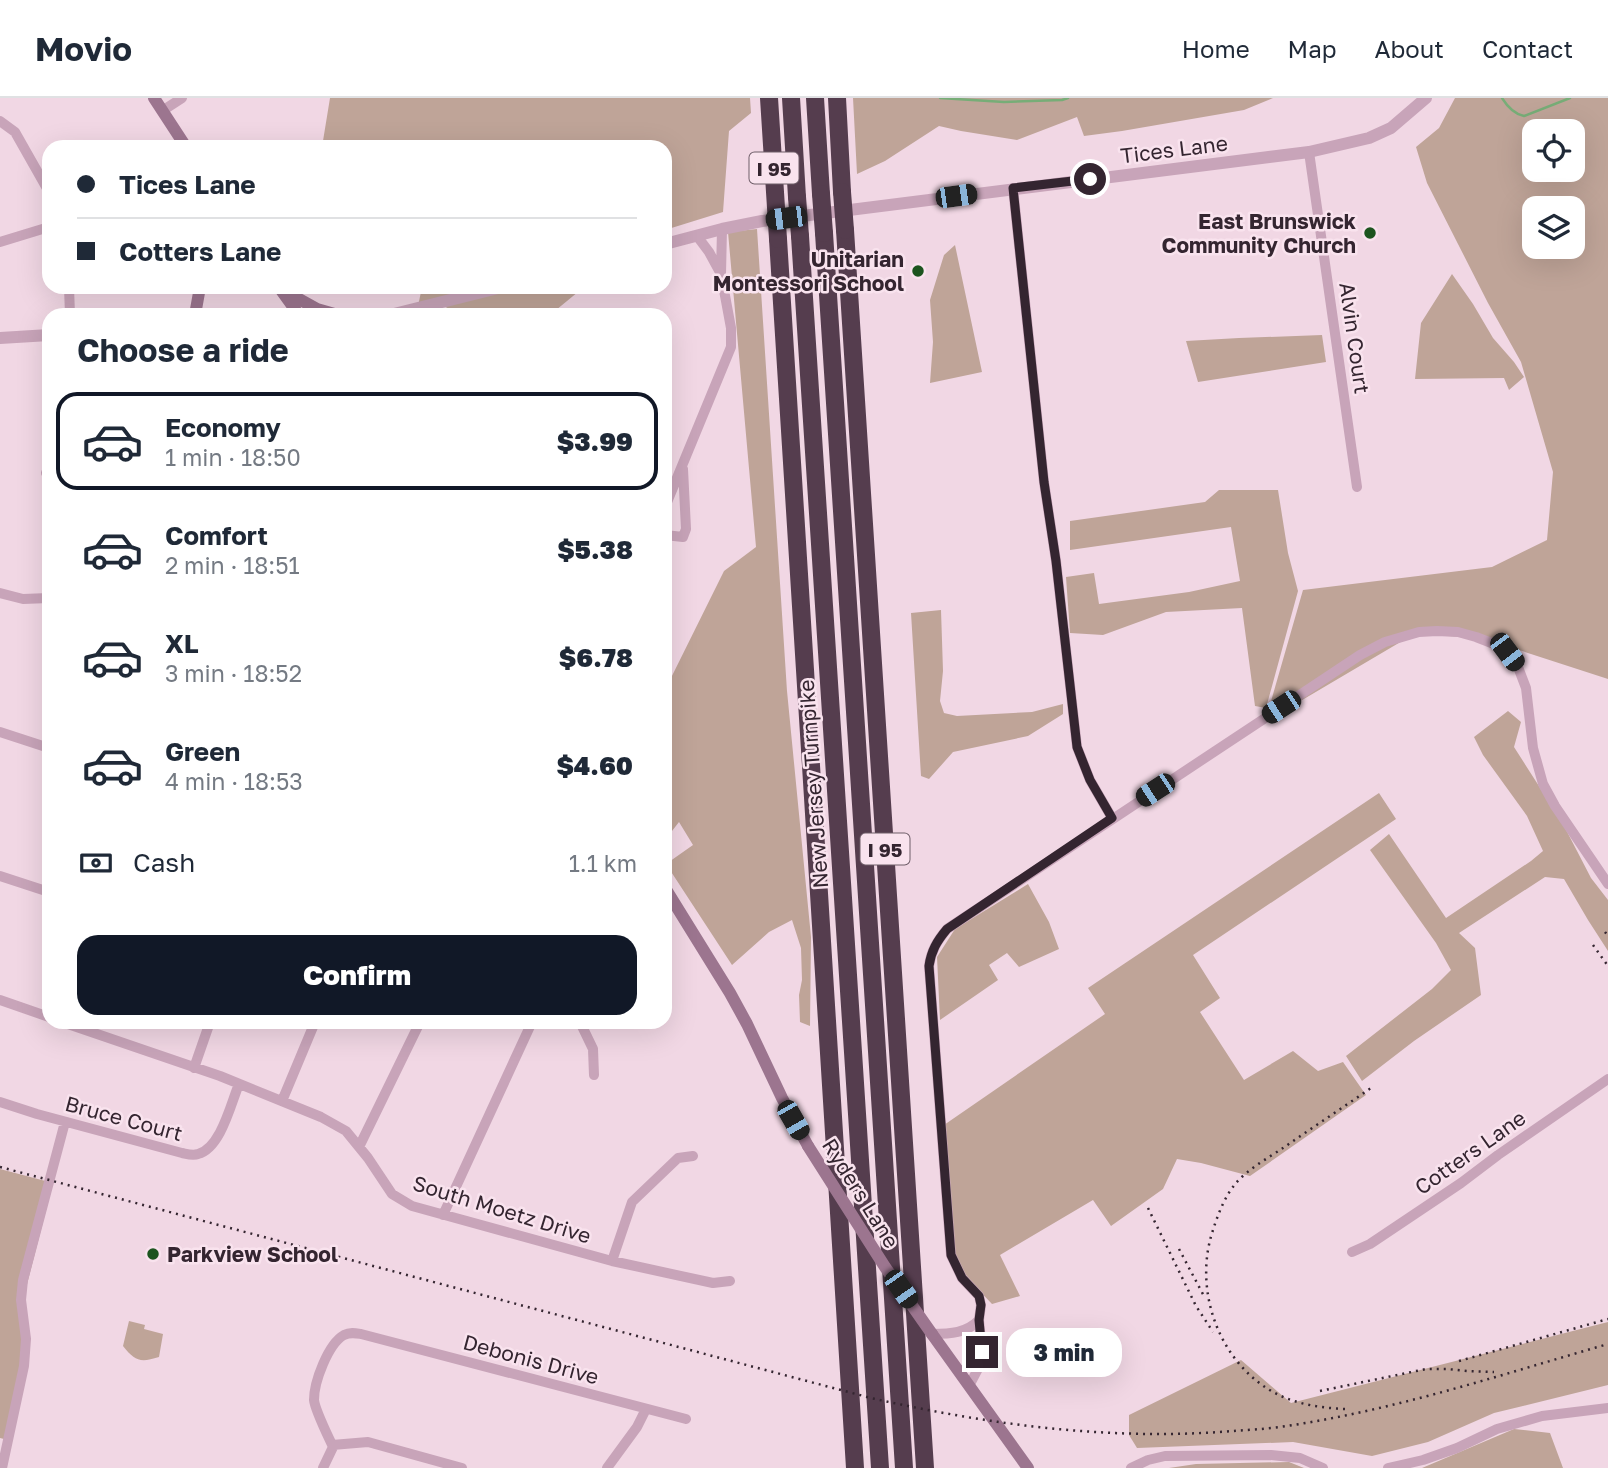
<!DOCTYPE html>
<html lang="en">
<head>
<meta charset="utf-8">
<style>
	body { margin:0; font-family:"Golos Text",sans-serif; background:#f6f6f7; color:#1f2937; height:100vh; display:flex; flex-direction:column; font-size:26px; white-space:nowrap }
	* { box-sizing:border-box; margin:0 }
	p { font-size:23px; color:#747a83 }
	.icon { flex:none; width:38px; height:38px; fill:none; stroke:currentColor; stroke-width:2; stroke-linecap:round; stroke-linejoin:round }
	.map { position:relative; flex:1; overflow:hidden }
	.sheet { position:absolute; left:42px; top:210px; width:630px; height:721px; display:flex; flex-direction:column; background:#fff; border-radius:21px; box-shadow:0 7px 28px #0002 }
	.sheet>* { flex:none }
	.top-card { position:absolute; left:42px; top:42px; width:630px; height:154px; border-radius:21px; box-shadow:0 7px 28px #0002; display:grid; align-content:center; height:154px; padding:0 35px; background:#fff }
	.tools { position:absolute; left:1522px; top:21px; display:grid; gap:14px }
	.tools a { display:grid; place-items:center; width:63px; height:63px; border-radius:14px; background:#fff; box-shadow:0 7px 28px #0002; font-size:35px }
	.end { position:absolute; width:32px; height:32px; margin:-16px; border:9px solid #342530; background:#fff; box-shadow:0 0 0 4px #fff }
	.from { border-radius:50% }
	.bubble { position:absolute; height:49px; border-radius:21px; background:#fff; box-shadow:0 7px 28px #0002; font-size:23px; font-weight:800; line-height:49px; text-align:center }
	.car { position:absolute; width:21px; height:42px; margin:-21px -10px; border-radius:9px; box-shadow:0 0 5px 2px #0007; background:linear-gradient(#222 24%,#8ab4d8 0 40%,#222 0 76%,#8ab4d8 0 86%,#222 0) }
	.top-card b { display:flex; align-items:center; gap:24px; height:66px; font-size:26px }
	.top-card b+b { border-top:2px solid #e0e1e3 }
	.top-card i { width:18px; height:18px; background:#1f2937 }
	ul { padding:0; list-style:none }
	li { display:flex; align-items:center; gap:21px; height:98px; margin:0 14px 10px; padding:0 21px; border:4px solid transparent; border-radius:21px }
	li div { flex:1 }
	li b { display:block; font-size:26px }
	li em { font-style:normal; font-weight:800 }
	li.active { border-color:#111827 }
	li>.icon { width:63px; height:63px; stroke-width:1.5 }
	h2 { padding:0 35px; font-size:32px; line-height:84px }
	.pay { display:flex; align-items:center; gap:18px; height:77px; padding:0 35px; font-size:26px }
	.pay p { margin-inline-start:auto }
	.action { display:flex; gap:14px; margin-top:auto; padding:14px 35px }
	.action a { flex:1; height:80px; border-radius:21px; background:#111827; color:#fff; font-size:28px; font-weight:800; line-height:80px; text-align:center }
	header { display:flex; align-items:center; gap:42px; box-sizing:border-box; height:98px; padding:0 35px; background:#fff; border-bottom:2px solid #e0e1e3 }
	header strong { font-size:33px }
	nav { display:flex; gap:38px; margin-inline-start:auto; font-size:24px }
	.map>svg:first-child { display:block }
	.green { fill:#bfa498; fill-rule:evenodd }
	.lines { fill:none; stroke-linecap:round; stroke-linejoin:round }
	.stream { stroke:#77ad77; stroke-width:2.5 }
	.minor { stroke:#c8a4b9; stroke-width:10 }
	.tertiary { stroke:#c8a4b9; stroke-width:12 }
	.secondary { stroke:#9c758f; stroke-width:12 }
	.motorway { stroke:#553d4e; stroke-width:18 }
	.rail { stroke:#342530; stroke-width:2.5; stroke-dasharray:2 5; stroke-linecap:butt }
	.secondary-bridge { stroke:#9c758f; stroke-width:12 }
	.motorway-bridge { stroke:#553d4e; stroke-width:18 }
	.route { stroke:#342530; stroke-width:9 }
	.poi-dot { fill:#1c541e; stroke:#f9e3ee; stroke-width:2.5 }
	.labels { text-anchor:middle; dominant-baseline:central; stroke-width:5; stroke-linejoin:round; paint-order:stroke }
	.shield { fill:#f9e3ee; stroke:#6f5e69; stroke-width:2 }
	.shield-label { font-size:19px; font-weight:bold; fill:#342530 }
	.street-label { font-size:21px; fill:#342530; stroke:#f9e3ee }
	.poi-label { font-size:21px; font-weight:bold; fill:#342530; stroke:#f9e3ee; text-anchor:end }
</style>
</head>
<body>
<header>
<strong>Movio</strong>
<nav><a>Home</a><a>Map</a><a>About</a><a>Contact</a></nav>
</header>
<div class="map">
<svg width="1608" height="1370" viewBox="0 0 1608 1370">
	<rect width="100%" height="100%" fill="#f1d7e4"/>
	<path class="green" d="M330,0H750L751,15L729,33L723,114L665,132V49H322Z
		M853,0H1273L1244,12L1122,33L1084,38L1077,19L1017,42L961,33L939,28L885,63L857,76Z
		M1455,0H1608V581L1482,540L1414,536L1265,624L1303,492L1492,469L1547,442L1553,374L1521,264L1488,205L1427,85L1416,49L1439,30ZM1535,33H1573V72H1535ZM1535,110H1573V149H1535Z
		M757,131L787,593L811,839L810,928L800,924L799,897L802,882L801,850L792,822L769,834L732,867L666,766L693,747L679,724L665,742V592L724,473L756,449L728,134Z
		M955,147L982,274L930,285L933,244L930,202L944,157Z
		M1452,176L1473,206L1493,240L1514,264L1524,279L1509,292L1504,280L1415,281L1421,225Z
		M422,189H584L550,217H460L442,207L439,217H399L417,213Z
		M1322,237L1326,264L1198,284L1186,243L1239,240Z
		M1219,392H1278L1288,455L1298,493L1266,610L1255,608L1242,510L1166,514L1103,537L1070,535L1066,479L1094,475L1099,506L1189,494L1240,483L1231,429L1070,452V423L1205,404Z
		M941,512L943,573L940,603L944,615L957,618L1032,614L1063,606V616L1028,638L953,654L929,681L921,678L911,515Z
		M1508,613L1521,624L1514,649L1562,724L1591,780L1608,802V853L1588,822L1564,781L1545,779L1459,835L1475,850L1481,897L1414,943L1362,983L1346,958L1432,891L1451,872L1436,845L1370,752L1389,736L1446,820L1531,763L1543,753L1527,718L1483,657L1474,639Z
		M1379,695L1396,721L1193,857L1220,900L1200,914L1244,982L1293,953L1318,973L1343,964L1366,997L1250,1078L1201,1065L1177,1061L1163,1091L1111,1128L1093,1102L1000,1157L1020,1198L992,1206L953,1165L944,1027L1105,916L1088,890Z
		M1028,786L1049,824L1059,851L1019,869L1007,855L989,867L998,882L940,922L937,859L955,831Z
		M0,1071L53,1085L24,1198L29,1263L17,1299L12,1343L0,1340Z
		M129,1223L145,1227L144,1231L163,1236L159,1259C140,1265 135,1263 123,1248Z
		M1608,1224V1287L1494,1315L1428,1344L1372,1358L1293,1344L1137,1350L1129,1337V1317L1241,1262L1291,1305Z
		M1514,1331L1550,1335L1563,1370H1422Z
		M1289,1364L1304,1370H1169L1196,1366Z"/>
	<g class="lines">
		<path class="stream" d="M940,0L1004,4L1062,2L1068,0
			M1502,0C1507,8 1514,16 1524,18L1570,0"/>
		<path class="minor" d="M162,13L182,0
			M0,23L15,34L49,94
			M1309,54L1357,389
			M1013,90L1044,384L1056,463L1077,649L1090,682L1112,720
			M697,138L709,154L721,176L722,131
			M0,144L49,129
			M69,189L70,217
			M46,375L49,373
			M665,409L731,249V230L721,176
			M665,437L683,439L686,431L683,371
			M0,495L23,501L49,500
			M0,634L49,650
			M0,778L49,794
			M0,902L49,919
			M62,924L220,978L321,1019L346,1033L368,1060L392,1096L412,1108L612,1163L713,1185L730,1183
			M580,924L593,951L594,977
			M194,970L210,924
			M282,1003L315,924
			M0,1004L37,1016L182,1055C187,1056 193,1058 198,1056C221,1050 231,1005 239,986
			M359,1049L420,924
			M443,1117L532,924
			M1352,1154L1370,1146L1461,1085L1498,1057L1608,981
			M612,1163L632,1104L678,1060L693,1058
			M932,1236C950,1236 967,1235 979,1222
			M969,1288L980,1267L982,1254L979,1222L981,1207L979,1198L962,1180L951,1157L929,868C931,853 937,843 947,831L1360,557L1385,544L1419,534L1437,533L1458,534L1476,539L1494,546L1507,554L1518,569L1526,590L1533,650L1543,686L1555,708L1608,786
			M332,1347L368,1344L462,1370
			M2,1370L24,1268L26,1241L21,1202L23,1182L65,1024
			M323,1370L333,1349C328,1338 315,1312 314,1302C314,1284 328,1246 344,1237C350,1234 355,1235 361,1236L686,1321
			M607,1370L637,1329L646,1311
			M1131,1370L1148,1362L1165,1358L1271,1357L1300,1360L1323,1370
			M1388,1370L1423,1362L1457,1350L1497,1331L1542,1318L1608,1310"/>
		<path class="tertiary" d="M665,146L722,131L762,123L1309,54L1369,40L1391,30L1426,0
			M390,217L502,189
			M0,240L49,237"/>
		<path class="secondary" d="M154,0L186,49
			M281,191L317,211L338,217
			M281,192L299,217
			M195,217L200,189
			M665,790L730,895L747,926L782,1000L808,1048
			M932,1236L1028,1370"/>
		<path class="motorway" d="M791,0L797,99
			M815,0L821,96
			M837,0L842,94
			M845,132L925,1370
			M824,135L904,1370
			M800,138L880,1370
			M778,141L855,1370"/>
		<path class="rail" d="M1605,834L1608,838
			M1593,847L1608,868
			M0,1069L871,1300C990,1327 1111,1343 1233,1333C1248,1332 1264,1331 1280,1329C1392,1313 1500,1277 1608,1246
			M1148,1110L1196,1208L1213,1234
			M1179,1151L1205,1200
			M1459,1263L1608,1221
			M1320,1293L1426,1271H1447L1467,1273L1494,1274
			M1345,1311C1320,1310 1295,1306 1273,1294C1218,1263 1193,1191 1213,1132C1218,1116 1225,1098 1236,1085C1248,1071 1268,1060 1283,1050C1312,1030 1342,1010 1371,990"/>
		<path class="secondary-bridge" d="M808,1048L885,1169L932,1236"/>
		<path class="motorway-bridge" d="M769,0L778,141
			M842,94L845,132
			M821,96L824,135
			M797,99L800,138"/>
	</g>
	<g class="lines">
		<path class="route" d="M982,1254L979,1222L981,1207L979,1198L962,1180L951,1157L929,868C931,853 937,843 947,831L1112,720L1090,682L1077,649L1056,463L1044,384L1013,90L1090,81"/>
	</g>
	<g class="poi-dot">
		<circle cx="1370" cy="135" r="7"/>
		<circle cx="918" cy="173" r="7"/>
		<circle cx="153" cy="1156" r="7"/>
	</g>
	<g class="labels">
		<g class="shield">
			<rect x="749.5" y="54.5" width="49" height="31" rx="5"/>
			<rect x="860.5" y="735.5" width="49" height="31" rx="5"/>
		</g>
		<g class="shield-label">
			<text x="774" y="70">I 95</text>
			<text x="885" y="751">I 95</text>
		</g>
		<g class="street-label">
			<text transform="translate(1174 51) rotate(-7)">Tices Lane</text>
			<text transform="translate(1355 240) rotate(82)">Alvin Court</text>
			<text transform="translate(813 686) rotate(-94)">New Jersey Turnpike</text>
			<text transform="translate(124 1020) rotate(15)">Bruce Court</text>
			<text transform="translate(1470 1054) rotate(-35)">Cotters Lane</text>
			<text transform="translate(861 1095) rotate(58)">Ryders Lane</text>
			<text transform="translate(502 1111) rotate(17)">South Moetz Drive</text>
			<text transform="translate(531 1261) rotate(15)">Debonis Drive</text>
		</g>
		<g class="poi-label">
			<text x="1356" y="123">East Brunswick<tspan x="1356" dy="24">Community Church</tspan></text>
			<text x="904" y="161">Unitarian<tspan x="904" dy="24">Montessori School</tspan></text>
			<text x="167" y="1156" text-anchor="start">Parkview School</text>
		</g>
	</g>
</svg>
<div class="tools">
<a><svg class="icon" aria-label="locate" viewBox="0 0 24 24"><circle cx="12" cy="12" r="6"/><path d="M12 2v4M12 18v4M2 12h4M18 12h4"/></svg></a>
<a><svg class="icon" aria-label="layers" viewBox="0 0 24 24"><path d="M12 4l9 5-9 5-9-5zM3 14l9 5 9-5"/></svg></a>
</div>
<i class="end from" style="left:1090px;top:81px"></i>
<i class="end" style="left:982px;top:1254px"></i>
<div class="bubble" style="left:1006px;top:1230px;width:116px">3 min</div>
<i class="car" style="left:956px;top:98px;rotate:82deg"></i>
<i class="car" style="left:786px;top:120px;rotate:263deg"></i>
<i class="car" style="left:1507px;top:554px;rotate:143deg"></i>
<i class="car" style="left:1281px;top:609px;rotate:237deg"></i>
<i class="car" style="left:1155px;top:692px;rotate:237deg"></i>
<i class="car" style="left:793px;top:1022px;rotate:150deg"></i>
<i class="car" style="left:901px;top:1191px;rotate:145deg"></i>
<div class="top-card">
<b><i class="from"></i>Tices Lane</b>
<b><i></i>Cotters Lane</b>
</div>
<section class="sheet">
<h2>Choose a ride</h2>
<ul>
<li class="active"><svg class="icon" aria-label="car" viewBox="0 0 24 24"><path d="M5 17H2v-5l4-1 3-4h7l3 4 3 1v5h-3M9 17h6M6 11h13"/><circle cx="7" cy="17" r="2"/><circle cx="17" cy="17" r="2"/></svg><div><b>Economy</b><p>1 min · 18:50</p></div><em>$3.99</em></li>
<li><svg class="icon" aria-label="car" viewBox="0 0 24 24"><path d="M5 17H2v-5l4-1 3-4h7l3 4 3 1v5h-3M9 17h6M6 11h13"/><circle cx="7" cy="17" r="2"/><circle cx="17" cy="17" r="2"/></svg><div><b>Comfort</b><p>2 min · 18:51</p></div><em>$5.38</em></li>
<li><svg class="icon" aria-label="car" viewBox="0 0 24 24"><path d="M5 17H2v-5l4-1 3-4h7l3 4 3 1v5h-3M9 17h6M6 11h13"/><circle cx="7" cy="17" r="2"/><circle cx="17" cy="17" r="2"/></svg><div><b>XL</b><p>3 min · 18:52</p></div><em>$6.78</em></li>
<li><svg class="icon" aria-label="car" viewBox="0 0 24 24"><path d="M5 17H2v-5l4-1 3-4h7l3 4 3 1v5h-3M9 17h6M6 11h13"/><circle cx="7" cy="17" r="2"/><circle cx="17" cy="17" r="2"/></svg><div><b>Green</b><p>4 min · 18:53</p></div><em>$4.60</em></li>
</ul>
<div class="pay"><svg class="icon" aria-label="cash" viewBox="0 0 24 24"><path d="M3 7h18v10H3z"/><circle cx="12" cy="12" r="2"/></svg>Cash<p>1.1 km</p></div>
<div class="action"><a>Confirm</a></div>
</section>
</div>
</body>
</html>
